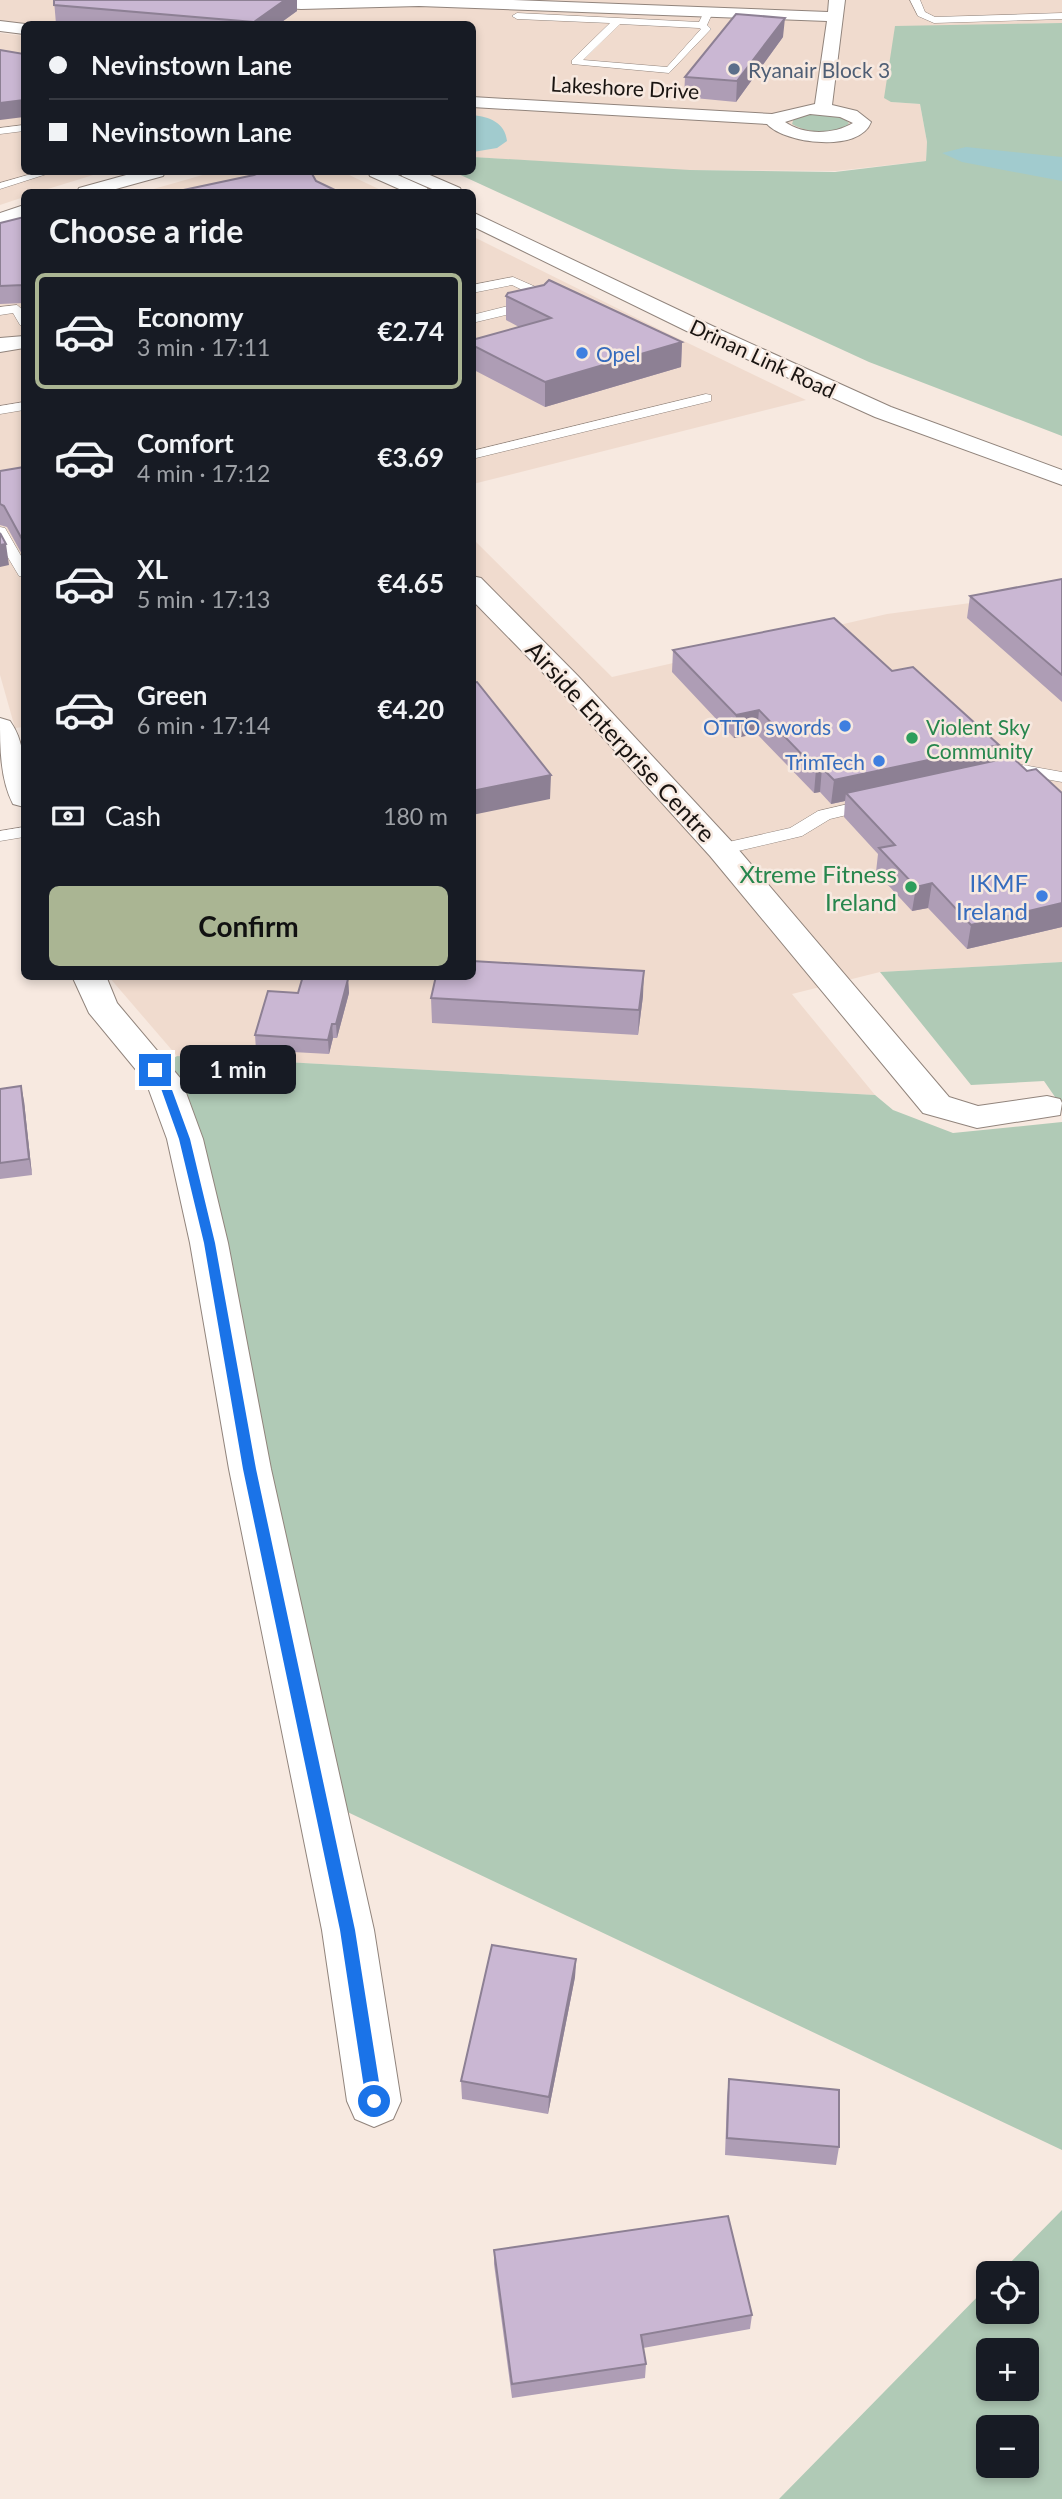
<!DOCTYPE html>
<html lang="en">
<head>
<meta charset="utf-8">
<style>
	body { margin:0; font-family:Lato,sans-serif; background:#242831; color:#f1f3f6; height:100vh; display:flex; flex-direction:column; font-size:26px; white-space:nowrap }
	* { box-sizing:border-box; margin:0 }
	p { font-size:23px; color:#9ea1a6 }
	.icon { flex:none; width:38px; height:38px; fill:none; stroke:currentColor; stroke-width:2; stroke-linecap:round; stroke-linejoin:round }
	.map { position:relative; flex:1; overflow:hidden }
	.drawer { position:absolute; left:21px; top:189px; width:455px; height:791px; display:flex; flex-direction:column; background:#171b24; border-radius:10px; box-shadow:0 4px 10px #0003 }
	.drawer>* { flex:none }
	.top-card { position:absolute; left:21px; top:21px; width:455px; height:154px; border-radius:10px; box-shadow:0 4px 10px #0003; display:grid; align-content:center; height:154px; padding:0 28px; background:#171b24 }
	.buttons { position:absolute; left:976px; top:2261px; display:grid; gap:14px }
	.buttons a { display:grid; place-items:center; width:63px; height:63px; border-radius:10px; background:#171b24; box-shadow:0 4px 10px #0003; font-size:35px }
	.end { position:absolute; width:32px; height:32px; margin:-16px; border:9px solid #1a73e8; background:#fff; box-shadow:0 0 0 4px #fff }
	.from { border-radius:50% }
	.bubble { position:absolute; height:49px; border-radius:10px; background:#171b24; box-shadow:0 4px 10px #0003; font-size:23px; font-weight:700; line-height:49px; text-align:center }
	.top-card b { display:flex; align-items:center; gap:24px; height:66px; font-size:26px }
	.top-card b+b { border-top:2px solid #363941 }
	.top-card i { width:18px; height:18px; background:#f1f3f6 }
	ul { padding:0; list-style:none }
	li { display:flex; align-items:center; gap:21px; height:116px; margin:0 14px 10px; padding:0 14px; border:4px solid transparent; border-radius:10px }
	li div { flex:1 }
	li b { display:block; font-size:26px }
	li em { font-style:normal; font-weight:700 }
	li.current { border-color:#aab593 }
	li>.icon { width:63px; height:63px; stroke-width:1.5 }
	h2 { padding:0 28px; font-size:32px; line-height:84px }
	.pay { display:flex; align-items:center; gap:18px; height:77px; padding:0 28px; font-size:26px }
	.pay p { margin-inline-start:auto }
	.cta { display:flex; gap:14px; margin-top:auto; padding:14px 28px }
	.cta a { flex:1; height:80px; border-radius:10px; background:#aab593; color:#111; font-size:28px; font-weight:700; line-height:80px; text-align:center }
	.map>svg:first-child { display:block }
	.built { fill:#f0dbce }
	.green { fill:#b0cab6; fill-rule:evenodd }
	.water { fill:#a1cbce }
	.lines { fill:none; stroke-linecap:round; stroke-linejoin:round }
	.lane-casing { stroke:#91847c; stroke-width:1 }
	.street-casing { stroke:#91847c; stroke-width:2 }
	.secondary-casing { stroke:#91847c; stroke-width:2 }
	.lane { fill:#fff; fill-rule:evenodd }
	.street { fill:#fff; fill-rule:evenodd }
	.secondary { fill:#fff; fill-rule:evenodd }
	.wall { fill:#ae9db5 }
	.shaded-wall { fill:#8d8094 }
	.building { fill:#cab7d3; stroke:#8d8094; stroke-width:2 }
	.route { fill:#1a73e8 }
	.service-dot { fill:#5c6f8a; stroke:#f7e9e0; stroke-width:2.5 }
	.shop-dot { fill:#3f7fe0; stroke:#f7e9e0; stroke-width:2.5 }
	.leisure-dot { fill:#2e9e5b; stroke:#f7e9e0; stroke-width:2.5 }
	.labels { text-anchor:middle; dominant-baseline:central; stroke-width:5; stroke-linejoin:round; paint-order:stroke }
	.far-service-label { font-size:21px; fill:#4e5e75; stroke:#f7e9e0; text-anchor:start }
	.far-street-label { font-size:21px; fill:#191411; stroke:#f7e9e0 }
	.far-shop-label { font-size:21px; fill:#366cbe; stroke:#f7e9e0; text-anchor:end }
	.far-leisure-label { font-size:21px; fill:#27864d; stroke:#f7e9e0; text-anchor:start }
	.street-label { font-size:24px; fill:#191411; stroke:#f7e9e0 }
	.leisure-label { font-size:24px; fill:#27864d; stroke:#f7e9e0; text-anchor:end }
	.shop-label { font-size:24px; fill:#366cbe; stroke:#f7e9e0; text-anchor:end }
</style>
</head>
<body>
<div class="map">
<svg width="1062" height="2499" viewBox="0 0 1062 2499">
	<rect width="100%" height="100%" fill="#f7e9e0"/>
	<path class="built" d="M0,0H1062V23L895,27L891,102L920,104L927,142L926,161L836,171L670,170L473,157L472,24H31L0,22Z
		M0,33L24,36V172H103L38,192H24V197L0,205Z
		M213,172H343L385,192H143Z
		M24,228V727L15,728L0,675V236Z
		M472,236L661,330L806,400L473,484Z
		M473,539L612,677L887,614L1062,591V962L880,972L792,994L875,1095L177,1056L109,977L472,976Z"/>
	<path class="green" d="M1062,23V436L869,362L454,172H472L473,157L690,170L835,172L926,161L927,142L920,104L891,102L884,98L895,26Z
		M808,114L842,117L849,123L845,128C828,133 806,133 792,124L794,118Z
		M1062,962V1107L1044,1081L971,1085L880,972Z
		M177,1056L875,1095L893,1110L953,1133L1062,1122V2150L320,1799L155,1070Z
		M1062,2210V2499H779L989,2285V2312H1027V2273H1000ZM1027,2350V2389H989V2350ZM1027,2427V2466H989V2427Z"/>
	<path class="water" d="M473,115C489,117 505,122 507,141L497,148L473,152Z
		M966,147L1062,157V181L962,162L942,153Z"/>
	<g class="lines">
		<g class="lane-casing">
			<path id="lane" d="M910,0H920L925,12L935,17L1062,13V19L934,23L918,16Z
				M708,9L713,12L707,25L711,29L669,73L572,64V60L610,23L517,19L512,16L517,13L699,22L705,10ZM620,24L699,28L701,29L667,67L583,60Z
				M24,125V131L0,134V128Z
				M38,172H53L0,189V183Z
				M513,277L545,291L546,303L543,306L472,323V315L536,299L535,296L512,285L472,293V285Z
				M17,305L24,311V326L20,325L13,313L0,315V307Z
				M706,394L711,395V401L472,459V451Z
				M24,402V410L0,414V406Z
				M0,527L5,528L24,561V577L19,576L0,544Z
				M1023,765L1062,772V782L1023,775L1013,777L1004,772L1007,768Z
				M874,798L883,803L880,807L830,819L802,836L721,855L712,849L715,845L790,828L818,811Z
				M24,827V837L0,841V831Z"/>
		</g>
		<g class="street-casing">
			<path id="street" d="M237,0H513L828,12L829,0H845L832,105L857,111L871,122C860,153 785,144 767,124L472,107V97L772,114L815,104L827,21L419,6L301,9L245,5ZM810,114L840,117L853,123C833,135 803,135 785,122Z
				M24,336V348L0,352V338Z
				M472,576L481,578L578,676L732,842L949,1097L978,1106L1047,1096L1060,1099L1062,1103L1060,1115L977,1128L923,1113L710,856L558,688L472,600Z
				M0,718L10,721C28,746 24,777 24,807L13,804C0,779 0,747 0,718Z
				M72,976H106L117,1003L181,1079L203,1139L228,1243L271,1469L374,1930L401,2101L393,2119L374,2127L355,2119L347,2101L322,1930L229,1469L190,1243L167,1139L146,1082L89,1013Z"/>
		</g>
		<g class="secondary-casing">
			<path id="secondary" d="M0,21L25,24L24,34L0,31Z
				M137,172H165L163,176L105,192H77L79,188Z
				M368,172H391L427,188L429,192H406L370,176Z
				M400,172H423L460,188L462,192H439L402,176Z
				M24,205V217L0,225V213Z
				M472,212L723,331L891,407L1062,470V485L875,417L707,341L472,226Z"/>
		</g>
		<use href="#lane" class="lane"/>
		<use href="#street" class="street"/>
		<use href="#secondary" class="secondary"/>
	</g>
	<path class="wall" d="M54,0H297V11L279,24H56Z
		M783,37L736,102L684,97L685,77Z
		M24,217V303L0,304V223Z
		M506,296L682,342L681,367L545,407L472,369V340L519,327L506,320Z
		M24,467V558L7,527L0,525V471Z
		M1062,579V702L967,618L970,596Z
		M673,650L892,671L996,761L1027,771L1062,793V927L967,949L928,908L912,911L876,872L878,854L844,817L845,801L831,804L820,792L814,793L757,734L734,738L672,672Z
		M348,979L349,993L337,1038H333L329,1054L256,1050L255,1035L298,993Z
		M643,996L638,1035L432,1023L431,998Z
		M0,1089L24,1101L32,1175L0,1179Z
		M576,1959L575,1977L548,2114L462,2099L461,2081Z
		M729,2079L839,2147L836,2165L725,2155L727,2097Z
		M494,2250L752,2315L750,2329L643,2348L646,2364L645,2378L512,2398L494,2264Z"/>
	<path class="shaded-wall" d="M285,0H297V11L279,24H255L254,22Z
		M785,18L783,37L736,102L737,81Z
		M24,100V117L0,120V103Z
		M682,342L681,367L545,407V382Z
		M6,544L9,565L0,567V545Z
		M759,710L757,734L734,738L736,715Z
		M999,745L995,768L846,793L845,801L831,804L834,780Z
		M822,768L820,792L814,793L816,769Z
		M551,775L550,799L472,815V791Z
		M932,883L928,908L912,911L916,887Z
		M1062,903V927L967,949L971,925Z
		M644,971L643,996L638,1035L639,1010Z
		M348,979L349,993L337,1038L336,1024Z
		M332,1024L333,1038L329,1054L328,1040Z
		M21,1086L24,1101L32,1175L29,1159Z
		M576,1959L575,1977L548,2114L549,2097Z"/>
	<path class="building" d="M54,0H285L254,22L54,5Z
		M736,14L785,18L737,81L685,77Z
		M0,50L24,54V100L0,103Z
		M261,172H311L316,181L339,192H174L254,175Z
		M24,217V287L23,285L0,286V223Z
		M549,280L682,342L545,382L472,345V340L551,318L506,296L508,293L544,285Z
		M24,467V541H23L4,506L0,504V471Z
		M0,533L6,544L0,545Z
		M1062,579V675L970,596Z
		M834,618L892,671L913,667L999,745L834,780L822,768L816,769L759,710L736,715L673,650Z
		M477,682L551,775L472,791V683Z
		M1012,757L1027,771L1036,769L1062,793V903L971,925L932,883L916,887L879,848L895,845L846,793Z
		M472,961L644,971L639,1010L431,998L436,976H472Z
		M303,976L348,979L336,1024H332L328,1040L255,1035L268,991L298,993Z
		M21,1086L29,1159L0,1163V1089Z
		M492,1945L576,1959L549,2097L461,2081Z
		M729,2079L839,2090V2147L727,2138Z
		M728,2216L752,2315L641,2335L646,2364L512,2384L494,2250Z"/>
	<path class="route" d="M152,1068H159L168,1079L190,1139L215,1243L256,1469L355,1930L382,2101L379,2106L374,2108L368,2106L366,2101L340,1930L243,1469L204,1243L179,1139L158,1080L150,1070Z"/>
	<circle class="service-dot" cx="734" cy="69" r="7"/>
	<g class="shop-dot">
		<circle cx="582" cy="353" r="7"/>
		<circle cx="845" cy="726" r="7"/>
		<circle cx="879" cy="761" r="7"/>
		<circle cx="1042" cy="896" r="7"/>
	</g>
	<g class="leisure-dot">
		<circle cx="912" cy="738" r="7"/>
		<circle cx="911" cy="887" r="7"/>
	</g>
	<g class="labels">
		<g class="far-service-label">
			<text x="748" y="69">Ryanair Block 3</text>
		</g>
		<g class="far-street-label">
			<text transform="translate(625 87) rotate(3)">Lakeshore Drive</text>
			<text transform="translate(763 358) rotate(25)">Drinan Link Road</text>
		</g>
		<g class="far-shop-label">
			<text x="596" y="353" text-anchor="start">Opel</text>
			<text x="831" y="726">OTTO swords</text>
			<text x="865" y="761">TrimTech</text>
		</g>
		<g class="far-leisure-label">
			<text x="926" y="726">Violent Sky<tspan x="926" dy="24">Community</tspan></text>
		</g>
		<g class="street-label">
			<text transform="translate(621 741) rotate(47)">Airside Enterprise Centre</text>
		</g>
		<g class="leisure-label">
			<text x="897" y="873">Xtreme Fitness<tspan x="897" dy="28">Ireland</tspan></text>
		</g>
		<g class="shop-label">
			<text x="1028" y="882">IKMF<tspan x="1028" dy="28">Ireland</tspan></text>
		</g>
	</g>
</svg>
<div class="buttons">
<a><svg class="icon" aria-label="locate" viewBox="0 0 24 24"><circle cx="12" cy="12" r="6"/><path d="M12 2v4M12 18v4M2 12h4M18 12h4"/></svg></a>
<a>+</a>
<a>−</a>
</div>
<i class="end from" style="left:374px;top:2101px"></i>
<i class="end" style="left:155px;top:1070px"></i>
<div class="bubble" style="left:180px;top:1045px;width:116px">1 min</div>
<div class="top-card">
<b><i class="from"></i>Nevinstown Lane</b>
<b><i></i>Nevinstown Lane</b>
</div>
<section class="drawer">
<h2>Choose a ride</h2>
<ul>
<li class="current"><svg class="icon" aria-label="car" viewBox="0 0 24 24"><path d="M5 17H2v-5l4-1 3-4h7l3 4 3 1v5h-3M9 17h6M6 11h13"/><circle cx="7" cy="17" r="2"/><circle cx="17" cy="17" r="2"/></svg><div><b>Economy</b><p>3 min · 17:11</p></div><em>€2.74</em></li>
<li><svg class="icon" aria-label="car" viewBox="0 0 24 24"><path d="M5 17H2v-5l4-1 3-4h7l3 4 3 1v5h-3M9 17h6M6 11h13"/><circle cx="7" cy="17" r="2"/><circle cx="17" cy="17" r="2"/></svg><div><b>Comfort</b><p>4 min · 17:12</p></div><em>€3.69</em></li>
<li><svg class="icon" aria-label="car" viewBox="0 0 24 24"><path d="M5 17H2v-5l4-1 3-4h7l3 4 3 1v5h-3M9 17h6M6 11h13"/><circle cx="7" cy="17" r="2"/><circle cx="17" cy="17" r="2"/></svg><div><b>XL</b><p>5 min · 17:13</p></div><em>€4.65</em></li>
<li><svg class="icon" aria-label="car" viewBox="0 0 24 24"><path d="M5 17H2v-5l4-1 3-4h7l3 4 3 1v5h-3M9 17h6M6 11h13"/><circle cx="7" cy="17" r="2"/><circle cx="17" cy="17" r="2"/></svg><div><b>Green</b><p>6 min · 17:14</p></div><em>€4.20</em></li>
</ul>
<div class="pay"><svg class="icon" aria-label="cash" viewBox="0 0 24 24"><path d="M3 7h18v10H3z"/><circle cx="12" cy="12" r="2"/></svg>Cash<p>180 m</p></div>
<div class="cta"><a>Confirm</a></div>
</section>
</div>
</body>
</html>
